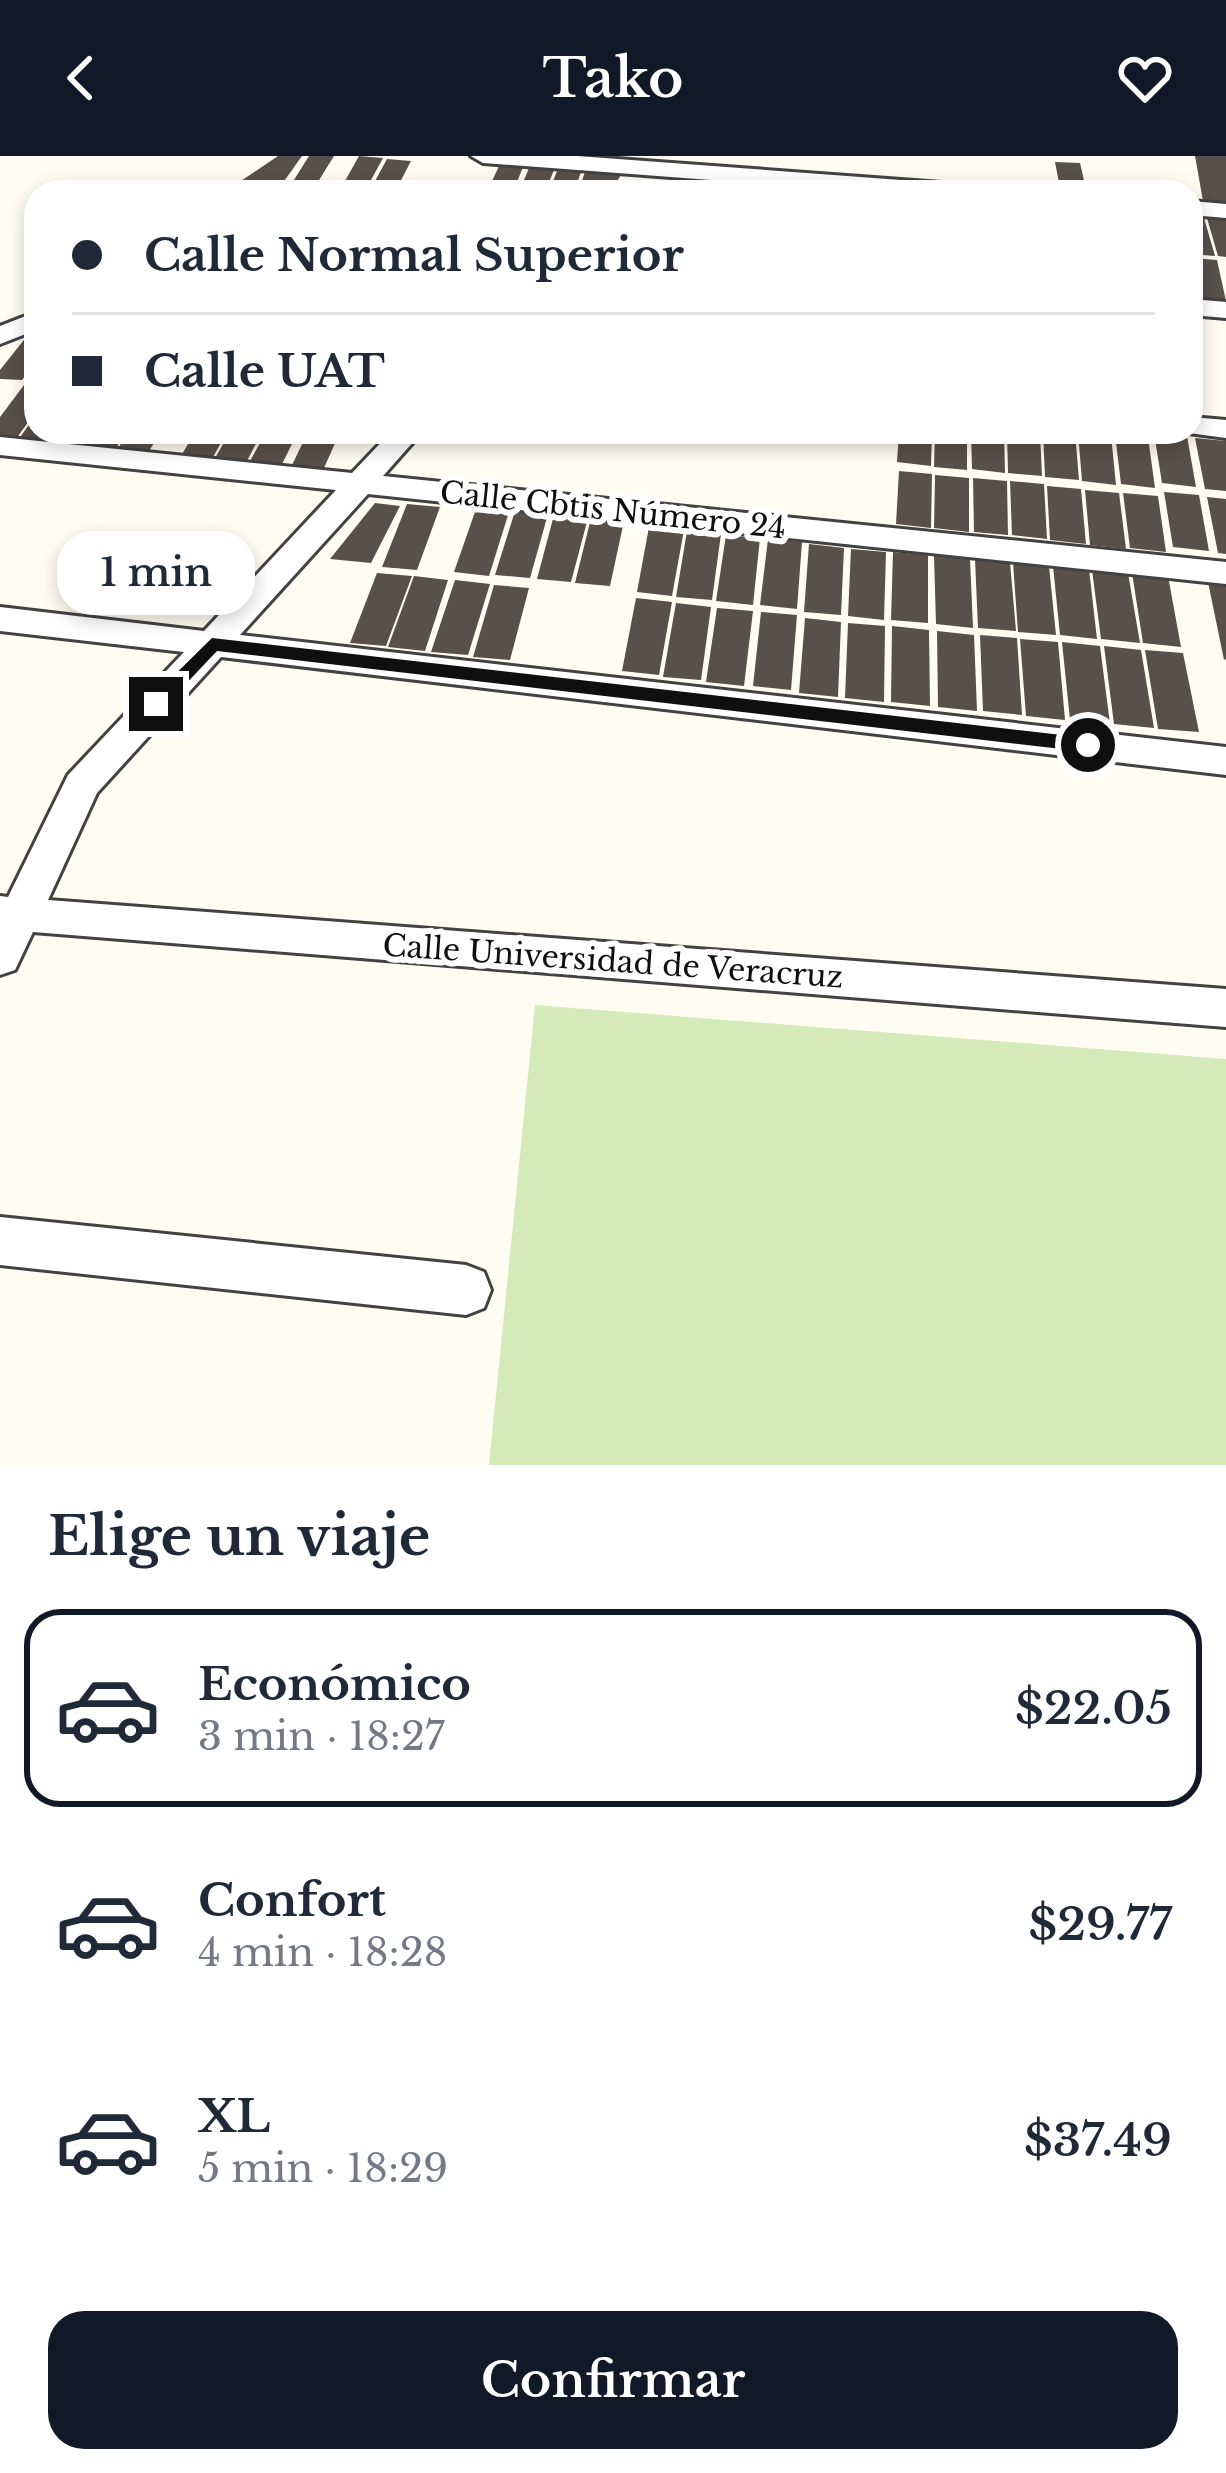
<!DOCTYPE html>
<html lang="es">
<head>
<meta charset="utf-8">
<style>
	body { margin:0; font-family:"Libre Baskerville",serif; background:#f2f2f3; color:#1f2937; height:100vh; display:flex; flex-direction:column; font-size:45px; white-space:nowrap }
	* { box-sizing:border-box; margin:0 }
	p { font-size:39px; color:#747a83 }
	.icon { flex:none; width:66px; height:66px; fill:none; stroke:currentColor; stroke-width:2; stroke-linecap:round; stroke-linejoin:round }
	.map { position:relative; height:1309px; overflow:hidden }
	.sheet { display:flex; flex-direction:column; background:#fff; flex:1 }
	.sheet>* { flex:none }
	.banner { position:absolute; left:24px; top:24px; width:1179px; height:264px; border-radius:36px; box-shadow:0 6px 18px #0003; display:grid; align-content:center; height:264px; padding:0 48px; background:#fff }
	.end { position:absolute; width:54px; height:54px; margin:-27px; border:15px solid #0f0f0f; background:#fff; box-shadow:0 0 0 6px #fff }
	.from { border-radius:50% }
	.bubble { position:absolute; height:84px; border-radius:36px; background:#fff; box-shadow:0 6px 18px #0003; font-size:39px; font-weight:600; line-height:84px; text-align:center }
	.banner b { display:flex; align-items:center; gap:42px; height:114px; font-size:45px }
	.banner b+b { border-top:3px solid #e0e1e3 }
	.banner i { width:30px; height:30px; background:#1f2937 }
	ul { padding:0; list-style:none }
	li { display:flex; align-items:center; gap:36px; height:198px; margin:0 24px 18px; padding:0 24px; border:6px solid transparent; border-radius:36px }
	li div { flex:1 }
	li b { display:block; font-size:45px }
	li em { font-style:normal; font-weight:600 }
	li.selected { border-color:#111827 }
	li>.icon { width:108px; height:108px; stroke-width:1.5 }
	h2 { padding:0 48px; font-size:54px; line-height:144px }
	.primary-button { display:flex; gap:24px; margin-top:auto; padding:24px 48px }
	.primary-button a { flex:1; height:138px; border-radius:36px; background:#111827; color:#fff; font-size:48px; font-weight:600; line-height:138px; text-align:center }
	header { display:flex; justify-content:space-between; align-items:center; height:156px; padding:0 48px; background:#111827; color:#fff; font-size:54px; font-weight:600 }
	.map>svg:first-child { display:block }
	.green { fill:#d4ebb9 }
	.building { fill:#58504b }
	.lines { fill:none; stroke-linecap:round; stroke-linejoin:round }
	.minor-casing { stroke:#424242; stroke-width:6 }
	.minor { fill:#fff; fill-rule:evenodd }
	.route { fill:#0f0f0f }
	.labels { text-anchor:middle; dominant-baseline:central; stroke-width:12; stroke-linejoin:round; paint-order:stroke }
	.street-label { font-size:30px; fill:#0f0f0f; stroke:#fff }
</style>
</head>
<body>
<header><svg class="icon" aria-label="back" viewBox="0 0 24 24"><path d="M15 5l-7 7 7 7"/></svg>Tako<svg class="icon" aria-label="heart" viewBox="0 0 24 24"><path d="M12 20l-8-8c-3-5 5-10 8-4 3-6 11-1 8 4z"/></svg></header>
<div class="map">
<svg width="1226" height="1309" viewBox="0 0 1226 1309">
	<rect width="100%" height="100%" fill="#fffcf1"/>
	<path class="green" d="M535,849L1226,903V1309H489Z"/>
	<path class="building" d="M278,0H302L282,28L241,25Z
		M309,0H334L316,29L292,27Z
		M359,0L383,2L365,35L340,34Z
		M1195,0H1226V47L1203,45Z
		M387,3L411,5L395,36H369Z
		M1055,6L1080,7L1086,33L1060,32Z
		M499,10L523,11L513,36H487Z
		M529,12L554,14L545,36H519Z
		M557,15L581,16L574,36H549Z
		M585,16L621,19L610,36H578Z
		M711,27L736,29L762,30L761,36H709Z
		M1191,61L1204,62L1215,100L1191,98Z
		M1207,62L1226,64V101L1218,100Z
		M1191,102L1217,104L1226,145L1200,143Z
		M31,175H36V206L22,224L0,223V214Z
		M24,229L36,230V255L16,283L0,282V261Z
		M36,259V276H55L48,287L18,284Z
		M59,276H91L82,289L52,286Z
		M94,276H126L116,292L85,289Z
		M129,276H161L149,295L118,292Z
		M195,276H227L212,303L181,300Z
		M230,276H262L247,305L215,302Z
		M266,276H298L282,308L250,305Z
		M308,276H340L324,312L292,309Z
		M899,276H932L931,310L897,306Z
		M935,276H967V314L934,311Z
		M971,276H1004L1005,317L972,313Z
		M1007,276H1040L1042,320L1008,317Z
		M1043,276H1075L1079,324L1045,321Z
		M1078,276L1111,279L1116,329L1082,325Z
		M1154,277L1187,280L1196,331L1162,327Z
		M1115,278L1148,281L1155,332L1121,328Z
		M1195,282L1226,285V335L1205,333Z
		M899,315L932,318L931,372L896,368Z
		M935,319L969,322V376L934,372Z
		M973,322L1007,325L1008,379L974,376Z
		M1010,325L1044,328L1047,383L1012,379Z
		M1047,330L1081,333L1086,388L1050,384Z
		M1085,334L1119,337L1126,393L1090,389Z
		M1164,336L1199,339L1209,395L1173,391Z
		M1123,337L1158,340L1166,396L1130,392Z
		M1207,341L1226,343V398L1218,397Z
		M375,347L400,350L371,407L330,403Z
		M407,348L440,351L417,414L382,411Z
		M476,353L509,356L489,420L454,416Z
		M515,355L548,358L530,422L495,419Z
		M554,359L588,362L571,426L537,423Z
		M591,362L624,365L610,430L575,427Z
		M649,371L684,374L672,440L637,436Z
		M687,375L721,378L712,444L676,441Z
		M726,379L760,382L753,449L716,445Z
		M768,383L802,386L797,453L760,449Z
		M809,388L844,392L841,459L804,456Z
		M851,393L886,396L884,464L848,460Z
		M893,396L928,399V467L891,464Z
		M934,400L970,403L973,472L936,468Z
		M975,403L1010,406L1016,475L978,472Z
		M1013,407L1049,410L1056,479L1018,476Z
		M1053,410L1089,413L1097,483L1060,479Z
		M1092,414L1128,417L1140,487L1101,483Z
		M377,417L412,420L386,490L350,487Z
		M1132,417L1168,420L1181,491L1143,487Z
		M414,420L448,424L425,495L388,491Z
		M455,424L490,428L468,499L431,496Z
		M1208,426L1226,428V503L1224,504Z
		M494,429L529,432L510,504L473,501Z
		M636,442L672,446L659,519L622,515Z
		M676,447L711,451L701,524L663,521Z
		M717,452L753,455L744,530L706,526Z
		M761,456L797,459L791,534L753,530Z
		M805,462L841,466L838,541L799,537Z
		M848,467L885,470L884,546L845,542Z
		M892,470L929,474L930,550L891,546Z
		M937,475L974,479L977,555L938,551Z
		M980,479L1017,482L1022,559L983,555Z
		M1020,483L1058,486L1065,564L1026,560Z
		M1062,486L1100,490L1110,568L1070,564Z
		M1104,490L1141,494L1154,572L1114,568Z
		M1145,494L1183,497L1199,576L1158,573Z"/>
	<g class="lines">
		<g class="minor-casing">
			<path id="minor" d="M471,0H577L969,29L981,36H873L483,7Z
				M1191,45L1226,48V62L1191,59Z
				M1191,143L1226,146V162L1191,159Z
				M36,156V174L0,188V170Z
				M1191,261L1226,264V282L1181,276H1191Z
				M391,276H422L383,320L1226,406V428L368,338L240,479L1226,591V619L221,501L97,637L48,744L1226,833V871L33,776L15,814L0,819V740L8,741L68,619L184,496L0,475V451L204,475L336,334L0,299V281L352,317Z
				M0,1061L466,1109L484,1116L491,1134L484,1152L466,1159L0,1109Z"/>
		</g>
		<use href="#minor" class="minor"/>
	</g>
	<path class="route" d="M212,482L1088,582L1097,589L1088,596L217,495L162,553H149V544Z"/>
	<g class="labels">
		<g class="street-label">
			<text transform="translate(613 354) rotate(6)">Calle Cbtis Número 24</text>
			<text transform="translate(613 805) rotate(4)">Calle Universidad de Veracruz</text>
		</g>
	</g>
</svg>
<i class="end from" style="left:1088px;top:589px"></i>
<i class="end" style="left:156px;top:548px"></i>
<div class="bubble" style="left:57px;top:375px;width:198px">1 min</div>
<div class="banner">
<b><i class="from"></i>Calle Normal Superior</b>
<b><i></i>Calle UAT</b>
</div>
</div>
<section class="sheet">
<h2>Elige un viaje</h2>
<ul>
<li class="selected"><svg class="icon" aria-label="car" viewBox="0 0 24 24"><path d="M5 17H2v-5l4-1 3-4h7l3 4 3 1v5h-3M9 17h6M6 11h13"/><circle cx="7" cy="17" r="2"/><circle cx="17" cy="17" r="2"/></svg><div><b>Económico</b><p>3 min · 18:27</p></div><em>$22.05</em></li>
<li><svg class="icon" aria-label="car" viewBox="0 0 24 24"><path d="M5 17H2v-5l4-1 3-4h7l3 4 3 1v5h-3M9 17h6M6 11h13"/><circle cx="7" cy="17" r="2"/><circle cx="17" cy="17" r="2"/></svg><div><b>Confort</b><p>4 min · 18:28</p></div><em>$29.77</em></li>
<li><svg class="icon" aria-label="car" viewBox="0 0 24 24"><path d="M5 17H2v-5l4-1 3-4h7l3 4 3 1v5h-3M9 17h6M6 11h13"/><circle cx="7" cy="17" r="2"/><circle cx="17" cy="17" r="2"/></svg><div><b>XL</b><p>5 min · 18:29</p></div><em>$37.49</em></li>
</ul>
<div class="primary-button"><a>Confirmar</a></div>
</section>
</body>
</html>
